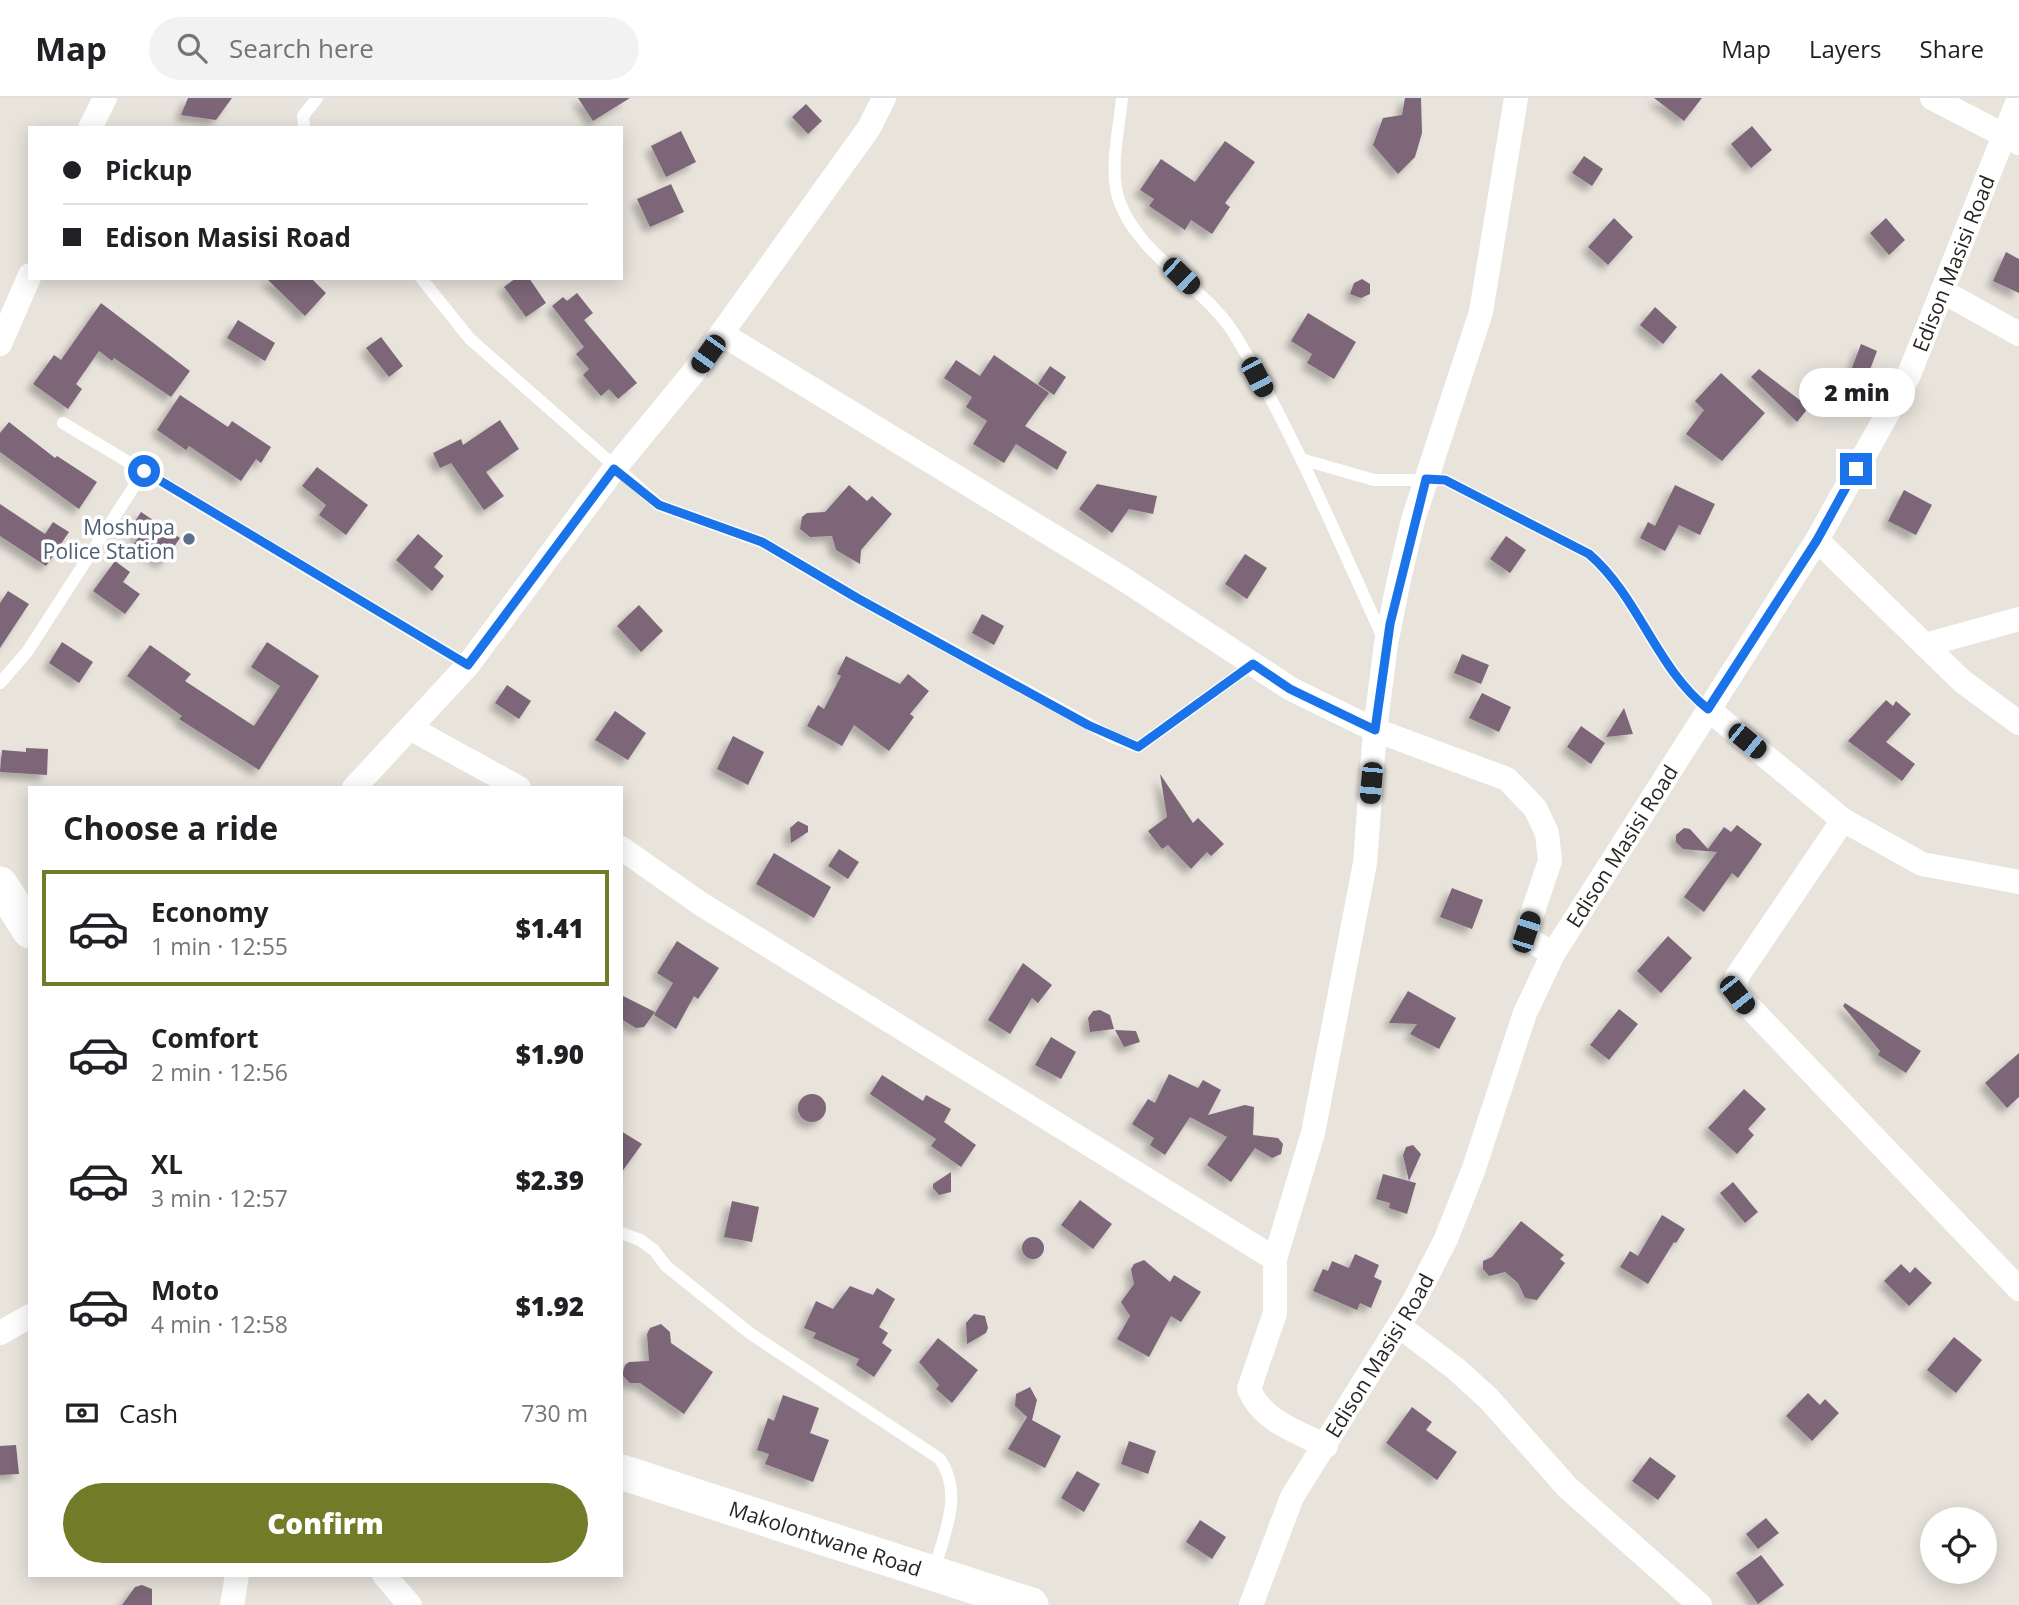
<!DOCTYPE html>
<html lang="en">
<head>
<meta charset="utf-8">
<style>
	body { margin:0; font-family:"Open Sans",sans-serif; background:#f2f2f2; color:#202124; height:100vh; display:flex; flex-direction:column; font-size:26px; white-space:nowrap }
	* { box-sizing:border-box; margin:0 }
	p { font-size:23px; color:#757577 }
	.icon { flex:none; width:38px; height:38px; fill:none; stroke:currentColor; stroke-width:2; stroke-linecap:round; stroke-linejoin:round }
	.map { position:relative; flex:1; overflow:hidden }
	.drawer { position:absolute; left:28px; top:688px; width:595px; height:791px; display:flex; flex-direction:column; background:#fff; border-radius:0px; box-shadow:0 4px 18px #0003 }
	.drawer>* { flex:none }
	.guide { position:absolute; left:28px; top:28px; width:595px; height:154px; border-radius:0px; box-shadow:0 4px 18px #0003; display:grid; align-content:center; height:154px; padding:0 35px; background:#fff }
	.controls { position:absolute; left:1920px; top:1409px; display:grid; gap:14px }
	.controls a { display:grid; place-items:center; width:77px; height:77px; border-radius:50%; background:#fff; box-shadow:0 4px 18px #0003; font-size:35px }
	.end { position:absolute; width:32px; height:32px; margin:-16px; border:9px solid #1a73e8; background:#fff; box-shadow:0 0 0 4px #fff }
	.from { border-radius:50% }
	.bubble { position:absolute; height:49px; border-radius:24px; background:#fff; box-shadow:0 4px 18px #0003; font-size:23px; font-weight:800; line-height:49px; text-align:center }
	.car { position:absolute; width:21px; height:42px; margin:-21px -10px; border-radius:9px; box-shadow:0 0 5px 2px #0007; background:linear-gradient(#222 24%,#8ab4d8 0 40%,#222 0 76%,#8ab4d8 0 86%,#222 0) }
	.guide b { display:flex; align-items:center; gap:24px; height:66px; font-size:26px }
	.guide b+b { border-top:2px solid #e0e0e0 }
	.guide i { width:18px; height:18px; background:#202124 }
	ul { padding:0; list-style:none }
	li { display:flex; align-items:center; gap:21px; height:116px; margin:0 14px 10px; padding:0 21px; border:4px solid transparent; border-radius:0px }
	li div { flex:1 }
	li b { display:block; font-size:26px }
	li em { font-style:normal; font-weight:800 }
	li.selected { border-color:#727c28 }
	li>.icon { width:63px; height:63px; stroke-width:1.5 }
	h2 { padding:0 35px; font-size:32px; line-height:84px }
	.pay { display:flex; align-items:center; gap:18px; height:77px; padding:0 35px; font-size:26px }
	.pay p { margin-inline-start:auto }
	.cta { display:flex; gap:14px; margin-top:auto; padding:14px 35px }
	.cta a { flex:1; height:80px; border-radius:42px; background:#727c28; color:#fff; font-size:28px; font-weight:800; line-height:80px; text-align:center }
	header { display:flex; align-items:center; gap:42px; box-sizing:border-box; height:98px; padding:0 35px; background:#fff; border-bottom:2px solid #e0e0e0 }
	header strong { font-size:33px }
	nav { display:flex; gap:38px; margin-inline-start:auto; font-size:24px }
	.search { width:490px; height:63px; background:#f2f2f2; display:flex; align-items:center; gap:18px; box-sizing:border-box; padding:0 24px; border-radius:38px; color:#757577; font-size:26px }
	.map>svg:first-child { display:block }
	.building { fill:#7c6678; filter:url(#shadow) }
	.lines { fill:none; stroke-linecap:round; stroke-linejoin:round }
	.service { stroke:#fff; stroke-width:12 }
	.minor { stroke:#fff; stroke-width:24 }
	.secondary { stroke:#fff; stroke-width:35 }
	.route { stroke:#1a73e8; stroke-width:9 }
	.service-dot { fill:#5c6f8a; stroke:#fff; stroke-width:2.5 }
	.labels { text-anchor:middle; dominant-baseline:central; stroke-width:7; stroke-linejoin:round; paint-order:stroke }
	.street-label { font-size:21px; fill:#272623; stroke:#fff }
	.service-label { font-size:21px; fill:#4e5e75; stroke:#fff; text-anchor:end }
</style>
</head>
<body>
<header>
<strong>Map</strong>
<div class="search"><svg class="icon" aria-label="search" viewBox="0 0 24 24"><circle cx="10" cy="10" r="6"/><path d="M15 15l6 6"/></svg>Search here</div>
<nav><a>Map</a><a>Layers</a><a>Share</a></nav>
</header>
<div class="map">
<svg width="2019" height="1507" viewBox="0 0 2019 1507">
	<defs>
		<filter id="shadow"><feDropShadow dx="-6" dy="6" stdDeviation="3.5" flood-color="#0004"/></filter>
	</defs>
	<rect width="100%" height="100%" fill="#e8e4dc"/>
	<path class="building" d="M188,0H232L216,22L181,17Z
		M578,0H630L593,23Z
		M1405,0H1421L1422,35L1415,59L1398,76L1373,47L1383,20L1402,17Z
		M1654,0H1702L1684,23Z
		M806,6L822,23L808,36L792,19Z
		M1752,28L1772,52L1751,70L1731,46Z
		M681,33L696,64L666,79L651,48Z
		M1225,43L1255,64L1225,105L1230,109L1212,136L1191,122L1185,132L1149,108L1154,101L1140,92L1161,61L1195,84Z
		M1584,58L1603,71L1592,88L1572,75Z
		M671,86L684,114L650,129L637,101Z
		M1614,120L1633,139L1608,167L1588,149Z
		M1886,120L1905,142L1889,157L1870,135Z
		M2006,154L2019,161V195L1993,183Z
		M266,180H311L326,195L305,218Z
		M516,180H529L546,205L526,219L504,189Z
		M1362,181L1370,186V196L1361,200L1350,196L1354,185Z
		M577,195L593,215L584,222L637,285L618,301L609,291L601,298L583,277L589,271L576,256L584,249L552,208L563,199L567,203Z
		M101,205L190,273L171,299L114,260L112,263L99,253L76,286L82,291L68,311L33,286L54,257L61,262Z
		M1655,209L1677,229L1663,246L1640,227Z
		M1308,215L1356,244L1334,281L1307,265L1312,256L1291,243Z
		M238,222L275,245L265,263L227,240Z
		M381,239L403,268L389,279L366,250Z
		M1861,246L1877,253L1868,277L1852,270Z
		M994,257L1049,295L1025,328L1067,354L1057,372L1016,346L1004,365L973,346L987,323L966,309L972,299L944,280L956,262L980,278Z
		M1050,268L1066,279L1054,297L1038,286Z
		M1759,271L1809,309L1797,324L1751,279Z
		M1721,275L1765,315L1722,363L1686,336L1704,312L1695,303Z
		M180,297L228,329L232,323L271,349L261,365L256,361L241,383L189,348L186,352L157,332Z
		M500,322L519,351L486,374L504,398L484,412L451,365L440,370L433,355L461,341L463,347Z
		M9,324L55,360L57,358L97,384L79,411L0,354V335Z
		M317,369L368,407L346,437L319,417L326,407L302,388Z
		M1097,386L1157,398L1153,416L1129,411L1112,435L1079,411Z
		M849,387L867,403L872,398L892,416L861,452L860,466L836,452L832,438L810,439L800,431L802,419L807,415L825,414Z
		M1675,387L1715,406L1700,437L1679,427L1665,453L1640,440L1648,424L1655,428Z
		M1904,392L1932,407L1916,437L1888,423Z
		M0,406L45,436L53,424L69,434L46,468L0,438Z
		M141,414L180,440L163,465L134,446L140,437L130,431Z
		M418,436L443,458L434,469L444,478L432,493L396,462Z
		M1506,438L1526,452L1510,475L1490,461Z
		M1245,456L1267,470L1247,501L1225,486Z
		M115,463L130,474L123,484L140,496L125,516L93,493Z
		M8,493L29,506L0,550V505Z
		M639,507L663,533L641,554L617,528Z
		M982,516L1004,528L994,547L972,535Z
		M62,544L93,564L79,585L49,565Z
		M267,544L319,578L259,672L179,621L182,618L127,578L150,547L191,576L185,583L254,628L280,588L251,569Z
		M1462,556L1489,567L1481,586L1454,575Z
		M846,558L900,586L908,576L929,593L910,616L914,619L889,653L854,627L842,648L807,628L818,607L824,611L841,578L837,576Z
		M507,587L531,603L519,621L495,605Z
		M1482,595L1511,609L1499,634L1469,620Z
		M1886,602L1893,608L1896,603L1911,616L1886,644L1915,666L1902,683L1848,643Z
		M1624,610L1633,636L1606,639Z
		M615,613L646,635L628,662L595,642Z
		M1581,628L1605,645L1591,666L1567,649Z
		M733,638L764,654L748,687L717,671Z
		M26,650L48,651L47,677L0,674L2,652L26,654Z
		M1160,676L1193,725L1198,720L1224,746L1211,758L1207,754L1191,771L1168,747L1162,751L1148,733L1167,719Z
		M798,723L808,728V734L791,745L790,730Z
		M1737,727L1762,746L1738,780L1732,775L1704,814L1684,799L1717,754L1683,751L1676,744V737L1684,730L1690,731L1708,751L1724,729L1731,734Z
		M839,751L859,764L848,781L828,768Z
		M774,755L831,789L814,820L756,786Z
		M1452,790L1483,802L1472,831L1440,819Z
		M1668,838L1692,860L1661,895L1637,873Z
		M677,843L719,870L698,901L694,898L676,931L654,917L673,885L657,875Z
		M1023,865L1052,887L1038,905L1032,900L1010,936L988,922Z
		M1408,893L1456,920L1439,951L1410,936L1417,926L1389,925Z
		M621,897L655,914L644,929L636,930L621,921Z
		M1845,905L1921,953L1906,975L1878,957L1880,953L1843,908Z
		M1619,911L1638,926L1609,962L1590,947Z
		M1100,912L1110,917L1114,931L1090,934L1088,920L1093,913Z
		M1115,932L1136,933L1140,944L1124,949Z
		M1051,939L1076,954L1061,981L1035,967Z
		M2019,955V999L2007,1010L1985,985Z
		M1169,976L1198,990L1203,982L1221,992L1208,1017L1245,1007L1254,1009L1253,1037L1278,1040L1283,1046L1281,1056L1272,1060L1255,1050L1231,1084L1207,1067L1227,1039L1190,1019L1165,1057L1150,1047L1154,1040L1132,1026L1148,1001L1155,1005Z
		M882,977L923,1003L926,997L951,1011L944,1024L976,1047L961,1069L931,1048L936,1041L870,996Z
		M1744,991L1766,1011L1748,1031L1754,1037L1737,1056L1708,1030Z
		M798 1010a14 14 0 1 1 28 0a14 14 0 1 1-28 0Z
		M621,1033L642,1046L621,1075Z
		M1413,1047L1421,1056L1409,1083L1403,1057L1406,1049Z
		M951,1074V1094L939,1097L933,1090V1086Z
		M1383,1076L1416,1085L1407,1116L1389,1110L1390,1105L1376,1101Z
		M1733,1084L1758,1114L1745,1125L1720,1095Z
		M1080,1102L1112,1126L1093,1151L1061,1127Z
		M732,1103L759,1109L752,1144L724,1139Z
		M1662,1117L1685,1131L1676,1145L1674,1144L1648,1186L1620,1169L1630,1153L1638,1158Z
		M1521,1123L1564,1157L1560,1161L1565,1165L1537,1202L1525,1200L1518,1185L1505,1174L1489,1178L1483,1171V1163L1492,1159Z
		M1022 1150a11 11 0 1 1 22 0a11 11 0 1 1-22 0Z
		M1355,1156L1379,1167L1374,1179L1382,1183L1371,1210L1360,1205L1357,1212L1313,1193L1323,1171L1328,1173L1332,1163L1349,1170Z
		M1144,1162L1170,1184L1174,1177L1201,1194L1181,1224L1171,1218L1149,1259L1117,1241L1130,1218L1121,1204L1134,1186L1131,1171L1134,1166Z
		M1901,1166L1910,1175L1915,1169L1932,1185L1909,1208L1884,1183Z
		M850,1188L873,1197L877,1190L895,1201L879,1229L888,1235L882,1245L892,1252L874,1279L856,1267L859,1261L813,1240L816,1235L804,1230L816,1203L833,1211Z
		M974,1216L985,1218L988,1230L986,1235L967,1246L966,1225Z
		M661,1226L670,1234L671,1245L713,1274L684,1316L640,1285H630L622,1277L625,1267L629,1264L649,1263L647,1236L650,1230Z
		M1954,1239L1982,1262L1956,1295L1927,1272Z
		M938,1240L978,1272L952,1305L936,1291L939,1287L919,1264Z
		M1030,1289L1037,1302L1032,1322L1061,1338L1045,1370L1008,1351L1027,1319L1015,1308L1016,1296Z
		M1808,1295L1820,1307L1825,1301L1839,1315L1812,1343L1786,1318Z
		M783,1297L819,1310L810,1335L829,1342L813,1384L765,1366L769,1356L757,1352L768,1320L774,1323Z
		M1412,1309L1432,1324L1426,1332L1457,1354L1437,1382L1386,1345Z
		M1129,1343L1156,1353L1148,1376L1121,1366Z
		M16,1347L19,1376L0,1377V1348Z
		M1650,1359L1676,1378L1658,1402L1632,1383Z
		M1077,1373L1100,1386L1084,1414L1061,1400Z
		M1766,1420L1779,1435L1758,1451L1746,1436Z
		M1200,1422L1226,1439L1212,1461L1186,1444Z
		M1761,1457L1784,1487L1758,1506L1736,1475Z
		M142,1487L152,1491V1507H122L135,1489Z"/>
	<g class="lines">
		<path class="service" d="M1122,0C1119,33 1108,74 1120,105C1141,160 1205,188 1235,237C1293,333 1337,440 1384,542
			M304,30L303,18L317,0
			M421,180L470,241L659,407L762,444L857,500L1112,639L1138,649L1253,566
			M63,325L468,567
			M1301,361L1374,382H1445L1589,456C1639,499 1656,570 1708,611
			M0,585L27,554L144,373
			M621,1135L640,1142L654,1152L666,1168L751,1236L940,1361C964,1397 944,1435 934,1473"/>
		<g class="minor">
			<path d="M1932,0L2019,45"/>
			<path d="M90,30L105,0"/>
			<path d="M1942,193L2019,236"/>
			<path d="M722,236L1122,480L1291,591L1375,632L1507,681L1535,710L1547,735L1550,763L1526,834L1532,843L1553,856"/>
			<path d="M0,246L30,177"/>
			<path d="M1817,442L1962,583L2019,625"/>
			<path d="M1925,547L2019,521"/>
			<path d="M1708,611L1843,722L1922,766L2019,784"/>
			<path d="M410,630L519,690"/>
			<path d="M354,690L468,567L614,371L693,275L869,30L884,0"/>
			<path d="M1843,722L1736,880L1737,896L2019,1191"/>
			<path d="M621,750L701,806L1275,1161"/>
			<path d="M1399,1228L1456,1271L1489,1301L1567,1389L1700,1507"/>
			<path d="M0,1235L30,1218"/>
			<path d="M1326,1348C1296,1333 1262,1323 1249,1291L1275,1215V1161L1313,1035L1365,765L1375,632L1386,546L1398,486L1413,422L1481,214L1516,0"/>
			<path d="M384,1477L410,1507"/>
			<path d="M232,1507L237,1477"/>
			<path id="s1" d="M1251,1507L1292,1399L1414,1203L1446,1141L1473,1073L1525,915L1553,856L1817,442L1908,279L2019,0"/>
		</g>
		<g class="secondary">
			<path d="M0,786L30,833"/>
			<path id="s2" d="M621,1374L1031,1507"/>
		</g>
	</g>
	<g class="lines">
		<path class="route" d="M144,373L468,567L614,371L659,407L762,444L857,500L1088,627L1138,649L1253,566L1290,591L1375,632L1390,526L1426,381L1445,382L1589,456C1639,499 1656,570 1708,611L1817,442L1856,371"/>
	</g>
	<circle class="service-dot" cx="189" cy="441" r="7"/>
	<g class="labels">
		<g class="street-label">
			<text stroke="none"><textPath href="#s1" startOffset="1521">Edison Masisi Road</textPath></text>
			<text stroke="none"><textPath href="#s1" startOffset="849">Edison Masisi Road</textPath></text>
			<text stroke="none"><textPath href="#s1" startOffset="282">Edison Masisi Road</textPath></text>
			<text stroke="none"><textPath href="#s2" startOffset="215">Makolontwane Road</textPath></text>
		</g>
		<g class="service-label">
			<text x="175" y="429">Moshupa<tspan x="175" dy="24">Police Station</tspan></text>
		</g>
	</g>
</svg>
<div class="controls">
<a><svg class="icon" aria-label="locate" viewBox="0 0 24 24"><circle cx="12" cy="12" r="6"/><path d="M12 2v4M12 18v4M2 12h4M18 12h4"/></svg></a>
</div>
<i class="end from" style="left:144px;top:373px"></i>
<i class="end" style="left:1856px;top:371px"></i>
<div class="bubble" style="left:1799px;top:270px;width:116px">2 min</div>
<i class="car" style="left:1181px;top:178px;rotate:134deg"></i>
<i class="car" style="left:708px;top:256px;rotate:216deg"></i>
<i class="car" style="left:1257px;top:279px;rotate:152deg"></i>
<i class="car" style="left:1747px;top:643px;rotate:129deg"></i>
<i class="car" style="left:1371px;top:685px;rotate:185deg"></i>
<i class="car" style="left:1526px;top:834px;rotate:18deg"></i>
<i class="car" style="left:1737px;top:897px;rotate:142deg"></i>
<div class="guide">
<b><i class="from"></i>Pickup</b>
<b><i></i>Edison Masisi Road</b>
</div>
<section class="drawer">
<h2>Choose a ride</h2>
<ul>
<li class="selected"><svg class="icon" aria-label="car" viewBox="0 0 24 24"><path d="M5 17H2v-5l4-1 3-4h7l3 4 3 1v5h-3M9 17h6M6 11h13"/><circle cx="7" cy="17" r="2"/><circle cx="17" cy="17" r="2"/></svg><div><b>Economy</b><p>1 min · 12:55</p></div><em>$1.41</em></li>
<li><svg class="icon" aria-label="car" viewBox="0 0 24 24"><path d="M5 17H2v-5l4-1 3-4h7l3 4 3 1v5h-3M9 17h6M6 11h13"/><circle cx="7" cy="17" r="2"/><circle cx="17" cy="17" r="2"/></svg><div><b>Comfort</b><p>2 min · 12:56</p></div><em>$1.90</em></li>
<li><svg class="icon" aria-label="car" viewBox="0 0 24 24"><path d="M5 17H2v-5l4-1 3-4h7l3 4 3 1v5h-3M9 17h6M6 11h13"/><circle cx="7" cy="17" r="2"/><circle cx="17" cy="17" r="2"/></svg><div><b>XL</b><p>3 min · 12:57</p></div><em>$2.39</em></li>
<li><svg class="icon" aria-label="car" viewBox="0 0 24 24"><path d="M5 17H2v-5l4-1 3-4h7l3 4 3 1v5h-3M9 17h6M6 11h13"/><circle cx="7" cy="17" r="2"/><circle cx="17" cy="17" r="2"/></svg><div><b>Moto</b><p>4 min · 12:58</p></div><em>$1.92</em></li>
</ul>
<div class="pay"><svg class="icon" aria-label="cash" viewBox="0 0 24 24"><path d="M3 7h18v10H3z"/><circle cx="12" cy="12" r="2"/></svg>Cash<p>730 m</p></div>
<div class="cta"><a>Confirm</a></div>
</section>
</div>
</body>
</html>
